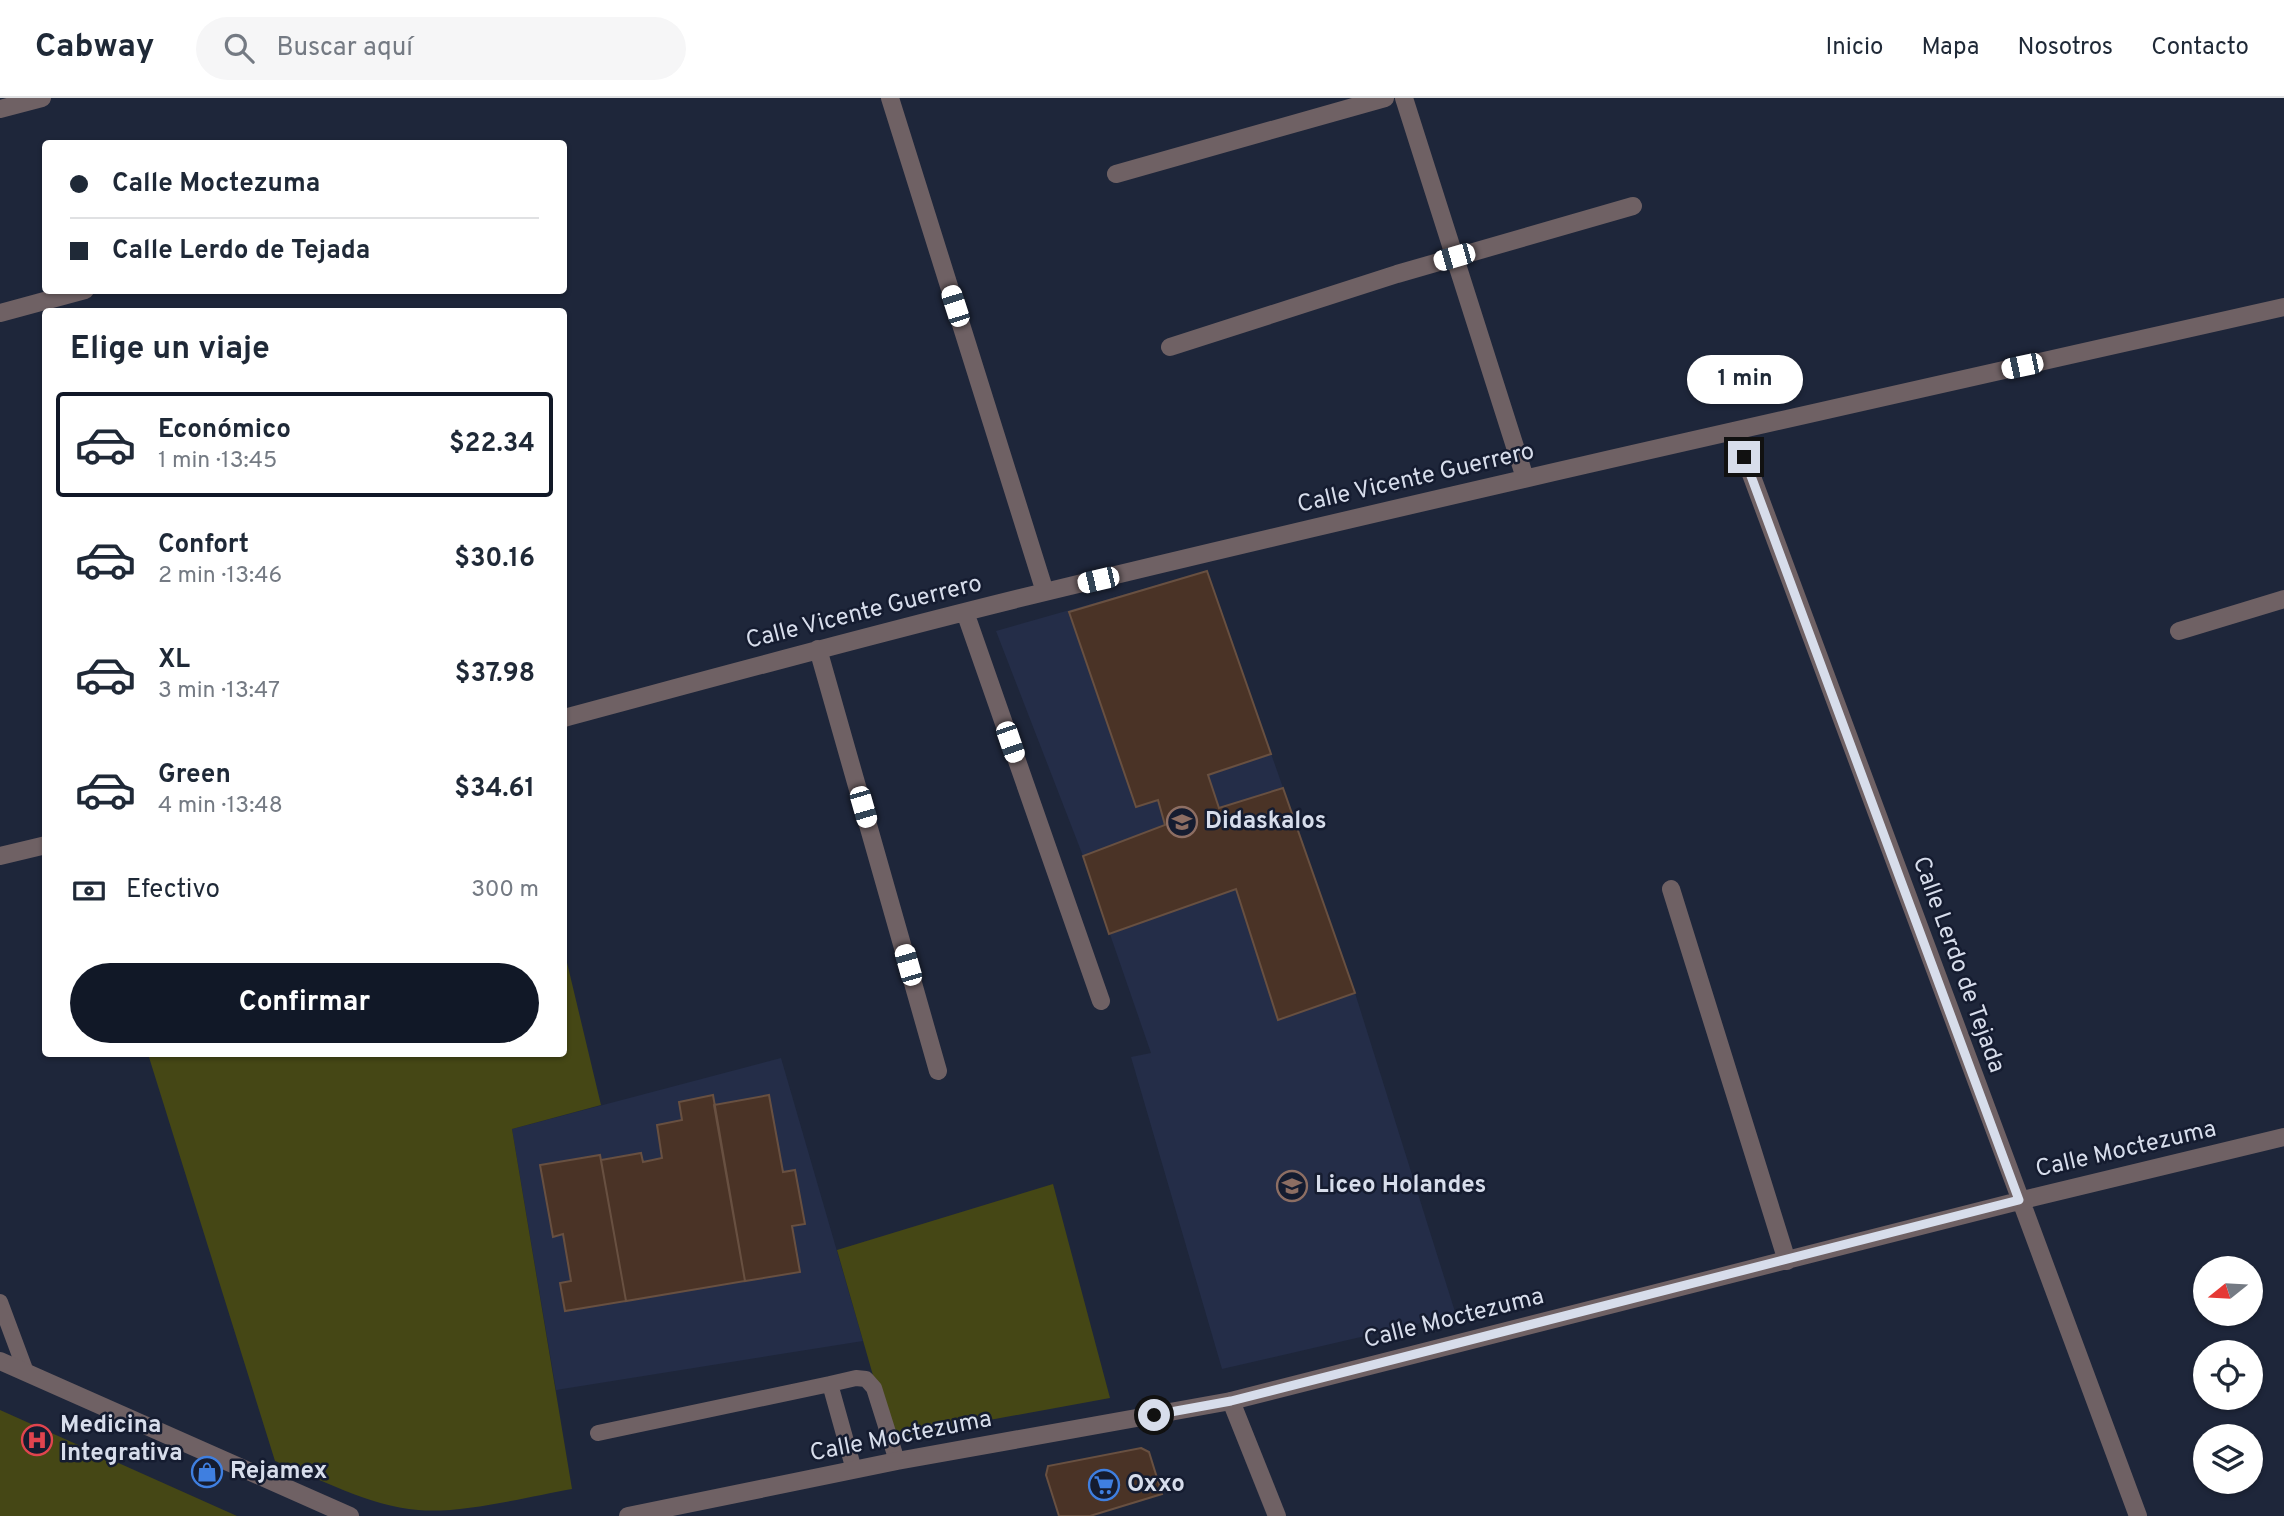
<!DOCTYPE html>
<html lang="es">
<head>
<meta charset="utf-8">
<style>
	body { margin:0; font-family:Overpass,sans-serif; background:#f6f6f7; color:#1f2937; height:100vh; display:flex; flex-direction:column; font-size:26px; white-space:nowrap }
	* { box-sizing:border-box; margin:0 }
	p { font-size:23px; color:#747a83 }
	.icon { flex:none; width:38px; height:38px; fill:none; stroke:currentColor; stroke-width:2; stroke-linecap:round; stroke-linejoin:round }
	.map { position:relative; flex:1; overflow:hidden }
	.panel { position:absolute; left:42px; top:210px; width:525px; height:749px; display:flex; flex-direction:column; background:#fff; border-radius:7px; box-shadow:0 2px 5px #0004 }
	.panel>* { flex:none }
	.top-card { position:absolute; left:42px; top:42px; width:525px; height:154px; border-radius:7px; box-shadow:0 2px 5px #0004; display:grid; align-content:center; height:154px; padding:0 28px; background:#fff }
	.needle { width:46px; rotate:252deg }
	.buttons { position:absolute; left:2193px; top:1158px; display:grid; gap:14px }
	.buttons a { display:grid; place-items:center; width:70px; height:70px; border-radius:50%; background:#fff; box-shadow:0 2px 5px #0004; font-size:35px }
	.end { position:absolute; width:32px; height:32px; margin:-16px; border:9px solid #d7ddeb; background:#111; box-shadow:0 0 0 4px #111 }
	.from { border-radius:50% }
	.bubble { position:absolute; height:49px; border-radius:24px; background:#fff; box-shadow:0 2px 5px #0004; font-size:23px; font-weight:700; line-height:49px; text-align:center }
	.car { position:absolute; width:21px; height:42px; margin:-21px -10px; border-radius:9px; box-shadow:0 0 5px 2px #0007; background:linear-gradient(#fff 24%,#345 0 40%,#fff 0 76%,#345 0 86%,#fff 0) }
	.top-card b { display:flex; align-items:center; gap:24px; height:66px; font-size:26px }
	.top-card b+b { border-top:2px solid #e0e1e3 }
	.top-card i { width:18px; height:18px; background:#1f2937 }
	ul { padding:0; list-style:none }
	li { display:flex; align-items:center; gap:21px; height:105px; margin:0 14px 10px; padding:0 14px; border:4px solid transparent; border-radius:7px }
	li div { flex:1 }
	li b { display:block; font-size:26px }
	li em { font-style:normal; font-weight:700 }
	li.current { border-color:#111827 }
	li>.icon { width:63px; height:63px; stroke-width:1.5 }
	h2 { padding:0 28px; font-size:32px; line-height:84px }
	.pay { display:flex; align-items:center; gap:18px; height:77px; padding:0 28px; font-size:26px }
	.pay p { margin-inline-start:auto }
	.cta { display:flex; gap:14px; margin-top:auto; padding:14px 28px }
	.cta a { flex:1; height:80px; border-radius:42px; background:#111827; color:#fff; font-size:28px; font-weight:700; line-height:80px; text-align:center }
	header { display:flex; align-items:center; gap:42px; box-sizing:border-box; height:98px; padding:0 35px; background:#fff; border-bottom:2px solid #e0e1e3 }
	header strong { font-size:33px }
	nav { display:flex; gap:38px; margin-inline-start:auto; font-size:24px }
	.search { width:490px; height:63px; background:#f6f6f7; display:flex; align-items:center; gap:18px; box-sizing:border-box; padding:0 24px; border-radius:38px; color:#747a83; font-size:26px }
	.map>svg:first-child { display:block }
	.built { fill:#242d48 }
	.green { fill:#454715 }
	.building { fill:#4a3326; stroke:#685041; stroke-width:2 }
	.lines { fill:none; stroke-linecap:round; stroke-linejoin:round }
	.service { stroke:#6f6164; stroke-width:16 }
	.minor { stroke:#6f6164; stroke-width:18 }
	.tertiary { stroke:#6f6164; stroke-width:18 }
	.route { stroke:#d7ddeb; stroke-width:9 }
	.labels { text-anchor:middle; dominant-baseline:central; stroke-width:5; stroke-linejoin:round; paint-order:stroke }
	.street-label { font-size:24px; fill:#d7ddeb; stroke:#151c30 }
	.poi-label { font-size:24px; font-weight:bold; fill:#d7ddeb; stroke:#151c30; text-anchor:start }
</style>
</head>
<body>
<header>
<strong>Cabway</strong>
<div class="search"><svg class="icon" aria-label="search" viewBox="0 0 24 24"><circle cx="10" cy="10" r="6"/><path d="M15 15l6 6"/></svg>Buscar aquí</div>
<nav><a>Inicio</a><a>Mapa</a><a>Nosotros</a><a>Contacto</a></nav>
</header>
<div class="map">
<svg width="2284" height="1418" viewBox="0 0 2284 1418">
	<rect width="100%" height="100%" fill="#1e263a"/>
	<path class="built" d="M1207,473L1355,895L1456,1217L1222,1271L1131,959L1151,955L1083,758L996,533Z
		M781,960L863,1243L556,1292L512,1031Z"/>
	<path class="green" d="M564,852L601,1007L512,1031L572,1391C527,1399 462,1416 418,1412C369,1408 320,1381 275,1363L148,956H564Z
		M1053,1086L1110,1300L891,1340L837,1152Z
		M0,1312L237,1418H0Z"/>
	<path class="building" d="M1207,473L1271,656L1208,677L1219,710L1283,690L1355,895L1278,922L1236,791L1109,836L1083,758L1165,727L1158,702L1136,709L1069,514Z
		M713,997L745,1183L626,1203L601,1062L641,1055L643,1064L662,1060L657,1027L682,1022L679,1004Z
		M769,997L783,1074L795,1072L805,1126L792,1128L800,1174L745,1183L714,1007Z
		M600,1057L626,1203L565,1213L560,1185L571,1183L563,1136L553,1139L540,1067Z
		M1141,1350L1149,1354L1162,1396L1090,1418H1059L1046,1377L1048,1368Z"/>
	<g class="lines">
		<path class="service" d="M0,1204L26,1274
			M830,1286L856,1280L866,1281L874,1290L897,1363
			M598,1335L830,1286L854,1372"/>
		<path class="minor" d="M890,0L1045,494
			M1404,0L1525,380
			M0,11L42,0
			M1116,76L1385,0
			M0,215L85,192
			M1170,249L1397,176L1633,108
			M1735,333L2138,1418
			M965,514L1101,903
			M2179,533L2284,501
			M818,551L938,973
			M564,620C724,577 884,533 1045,494C1457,394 1871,302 2284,209
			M0,758L46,747
			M1671,791L1787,1163
			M0,1263L350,1418
			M628,1418L897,1363L1231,1303L2019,1103L2284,1039"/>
		<path class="tertiary" d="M1231,1303L1277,1418"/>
	</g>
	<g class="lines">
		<path class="route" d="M1154,1317L1231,1303L2019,1102L1744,359"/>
	</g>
	<defs>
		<g id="school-ring" transform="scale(1.575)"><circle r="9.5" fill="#151c30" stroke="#8d6e63" stroke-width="1.5"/><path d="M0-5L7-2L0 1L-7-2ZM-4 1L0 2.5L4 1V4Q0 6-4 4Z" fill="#8d6e63"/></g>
		<g id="hospital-ring" transform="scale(1.575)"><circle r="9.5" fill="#151c30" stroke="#e0444e" stroke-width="1.5"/><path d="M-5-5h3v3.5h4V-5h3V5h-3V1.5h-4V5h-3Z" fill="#e0444e"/></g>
		<g id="shop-ring" transform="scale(1.575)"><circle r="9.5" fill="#151c30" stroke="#3f7fe0" stroke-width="1.5"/><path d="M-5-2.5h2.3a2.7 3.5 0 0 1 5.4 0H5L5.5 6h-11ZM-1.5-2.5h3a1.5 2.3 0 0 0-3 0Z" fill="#3f7fe0"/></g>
		<g id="supermarket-ring" transform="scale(1.575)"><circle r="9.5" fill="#151c30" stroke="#3f7fe0" stroke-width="1.5"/><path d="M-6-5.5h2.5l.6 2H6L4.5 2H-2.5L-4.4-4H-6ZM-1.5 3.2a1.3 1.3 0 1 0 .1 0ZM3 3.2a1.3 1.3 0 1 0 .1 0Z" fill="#3f7fe0"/></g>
	</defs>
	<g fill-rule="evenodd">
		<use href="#school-ring" x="1182" y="724"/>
		<use href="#school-ring" x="1292" y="1088"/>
		<use href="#hospital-ring" x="37" y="1342"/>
		<use href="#shop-ring" x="207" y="1374"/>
		<use href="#supermarket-ring" x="1104" y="1387"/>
	</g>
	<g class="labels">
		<g class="street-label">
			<text transform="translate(1416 381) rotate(-13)">Calle Vicente Guerrero</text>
			<text transform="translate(864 515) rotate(-14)">Calle Vicente Guerrero</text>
			<text transform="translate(1958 867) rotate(70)">Calle Lerdo de Tejada</text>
			<text transform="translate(2126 1052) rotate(-13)">Calle Moctezuma</text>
			<text transform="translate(1454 1221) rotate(-14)">Calle Moctezuma</text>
			<text transform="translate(901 1339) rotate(-11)">Calle Moctezuma</text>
		</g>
		<g class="poi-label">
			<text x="1205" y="724">Didaskalos</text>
			<text x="1315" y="1088">Liceo Holandes</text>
			<text x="60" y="1328">Medicina<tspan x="60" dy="28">Integrativa</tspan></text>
			<text x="230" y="1374">Rejamex</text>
			<text x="1127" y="1387">Oxxo</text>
		</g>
	</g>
</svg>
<div class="buttons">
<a><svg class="needle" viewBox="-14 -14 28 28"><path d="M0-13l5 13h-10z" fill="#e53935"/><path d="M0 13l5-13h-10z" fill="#747a83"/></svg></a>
<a><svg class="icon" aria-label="locate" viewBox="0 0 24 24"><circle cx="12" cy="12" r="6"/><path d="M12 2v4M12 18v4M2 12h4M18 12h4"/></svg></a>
<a><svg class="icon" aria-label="layers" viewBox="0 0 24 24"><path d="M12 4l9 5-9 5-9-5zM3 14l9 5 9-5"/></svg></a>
</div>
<i class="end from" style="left:1154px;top:1317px"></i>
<i class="end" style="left:1744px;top:359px"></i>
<div class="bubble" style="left:1687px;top:257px;width:116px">1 min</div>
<i class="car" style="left:1454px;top:159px;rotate:254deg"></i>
<i class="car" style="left:955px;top:208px;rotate:342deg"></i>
<i class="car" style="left:2022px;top:268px;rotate:258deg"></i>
<i class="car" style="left:1098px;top:482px;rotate:257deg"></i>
<i class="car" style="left:1010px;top:644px;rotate:161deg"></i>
<i class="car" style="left:863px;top:709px;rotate:164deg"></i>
<i class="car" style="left:908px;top:867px;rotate:344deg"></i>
<div class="top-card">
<b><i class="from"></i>Calle Moctezuma</b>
<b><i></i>Calle Lerdo de Tejada</b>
</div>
<section class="panel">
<h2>Elige un viaje</h2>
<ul>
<li class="current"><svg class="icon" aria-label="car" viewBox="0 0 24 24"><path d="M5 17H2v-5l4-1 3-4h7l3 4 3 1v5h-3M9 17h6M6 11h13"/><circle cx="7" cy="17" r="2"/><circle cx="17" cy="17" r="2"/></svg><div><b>Económico</b><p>1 min · 13:45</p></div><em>$22.34</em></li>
<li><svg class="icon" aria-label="car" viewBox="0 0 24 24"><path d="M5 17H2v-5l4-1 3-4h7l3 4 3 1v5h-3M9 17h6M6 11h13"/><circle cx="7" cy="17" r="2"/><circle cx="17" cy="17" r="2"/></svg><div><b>Confort</b><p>2 min · 13:46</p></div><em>$30.16</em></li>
<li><svg class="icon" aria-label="car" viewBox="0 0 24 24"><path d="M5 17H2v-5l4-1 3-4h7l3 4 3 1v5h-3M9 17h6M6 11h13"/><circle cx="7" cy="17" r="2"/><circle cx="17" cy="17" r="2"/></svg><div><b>XL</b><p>3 min · 13:47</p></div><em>$37.98</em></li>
<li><svg class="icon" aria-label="car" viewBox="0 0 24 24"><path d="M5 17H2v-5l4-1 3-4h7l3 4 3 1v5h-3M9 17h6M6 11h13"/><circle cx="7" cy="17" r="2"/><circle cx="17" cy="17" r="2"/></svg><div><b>Green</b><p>4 min · 13:48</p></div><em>$34.61</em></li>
</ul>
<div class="pay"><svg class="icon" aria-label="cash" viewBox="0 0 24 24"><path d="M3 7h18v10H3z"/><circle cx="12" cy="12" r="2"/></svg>Efectivo<p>300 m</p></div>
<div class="cta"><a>Confirmar</a></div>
</section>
</div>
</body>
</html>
